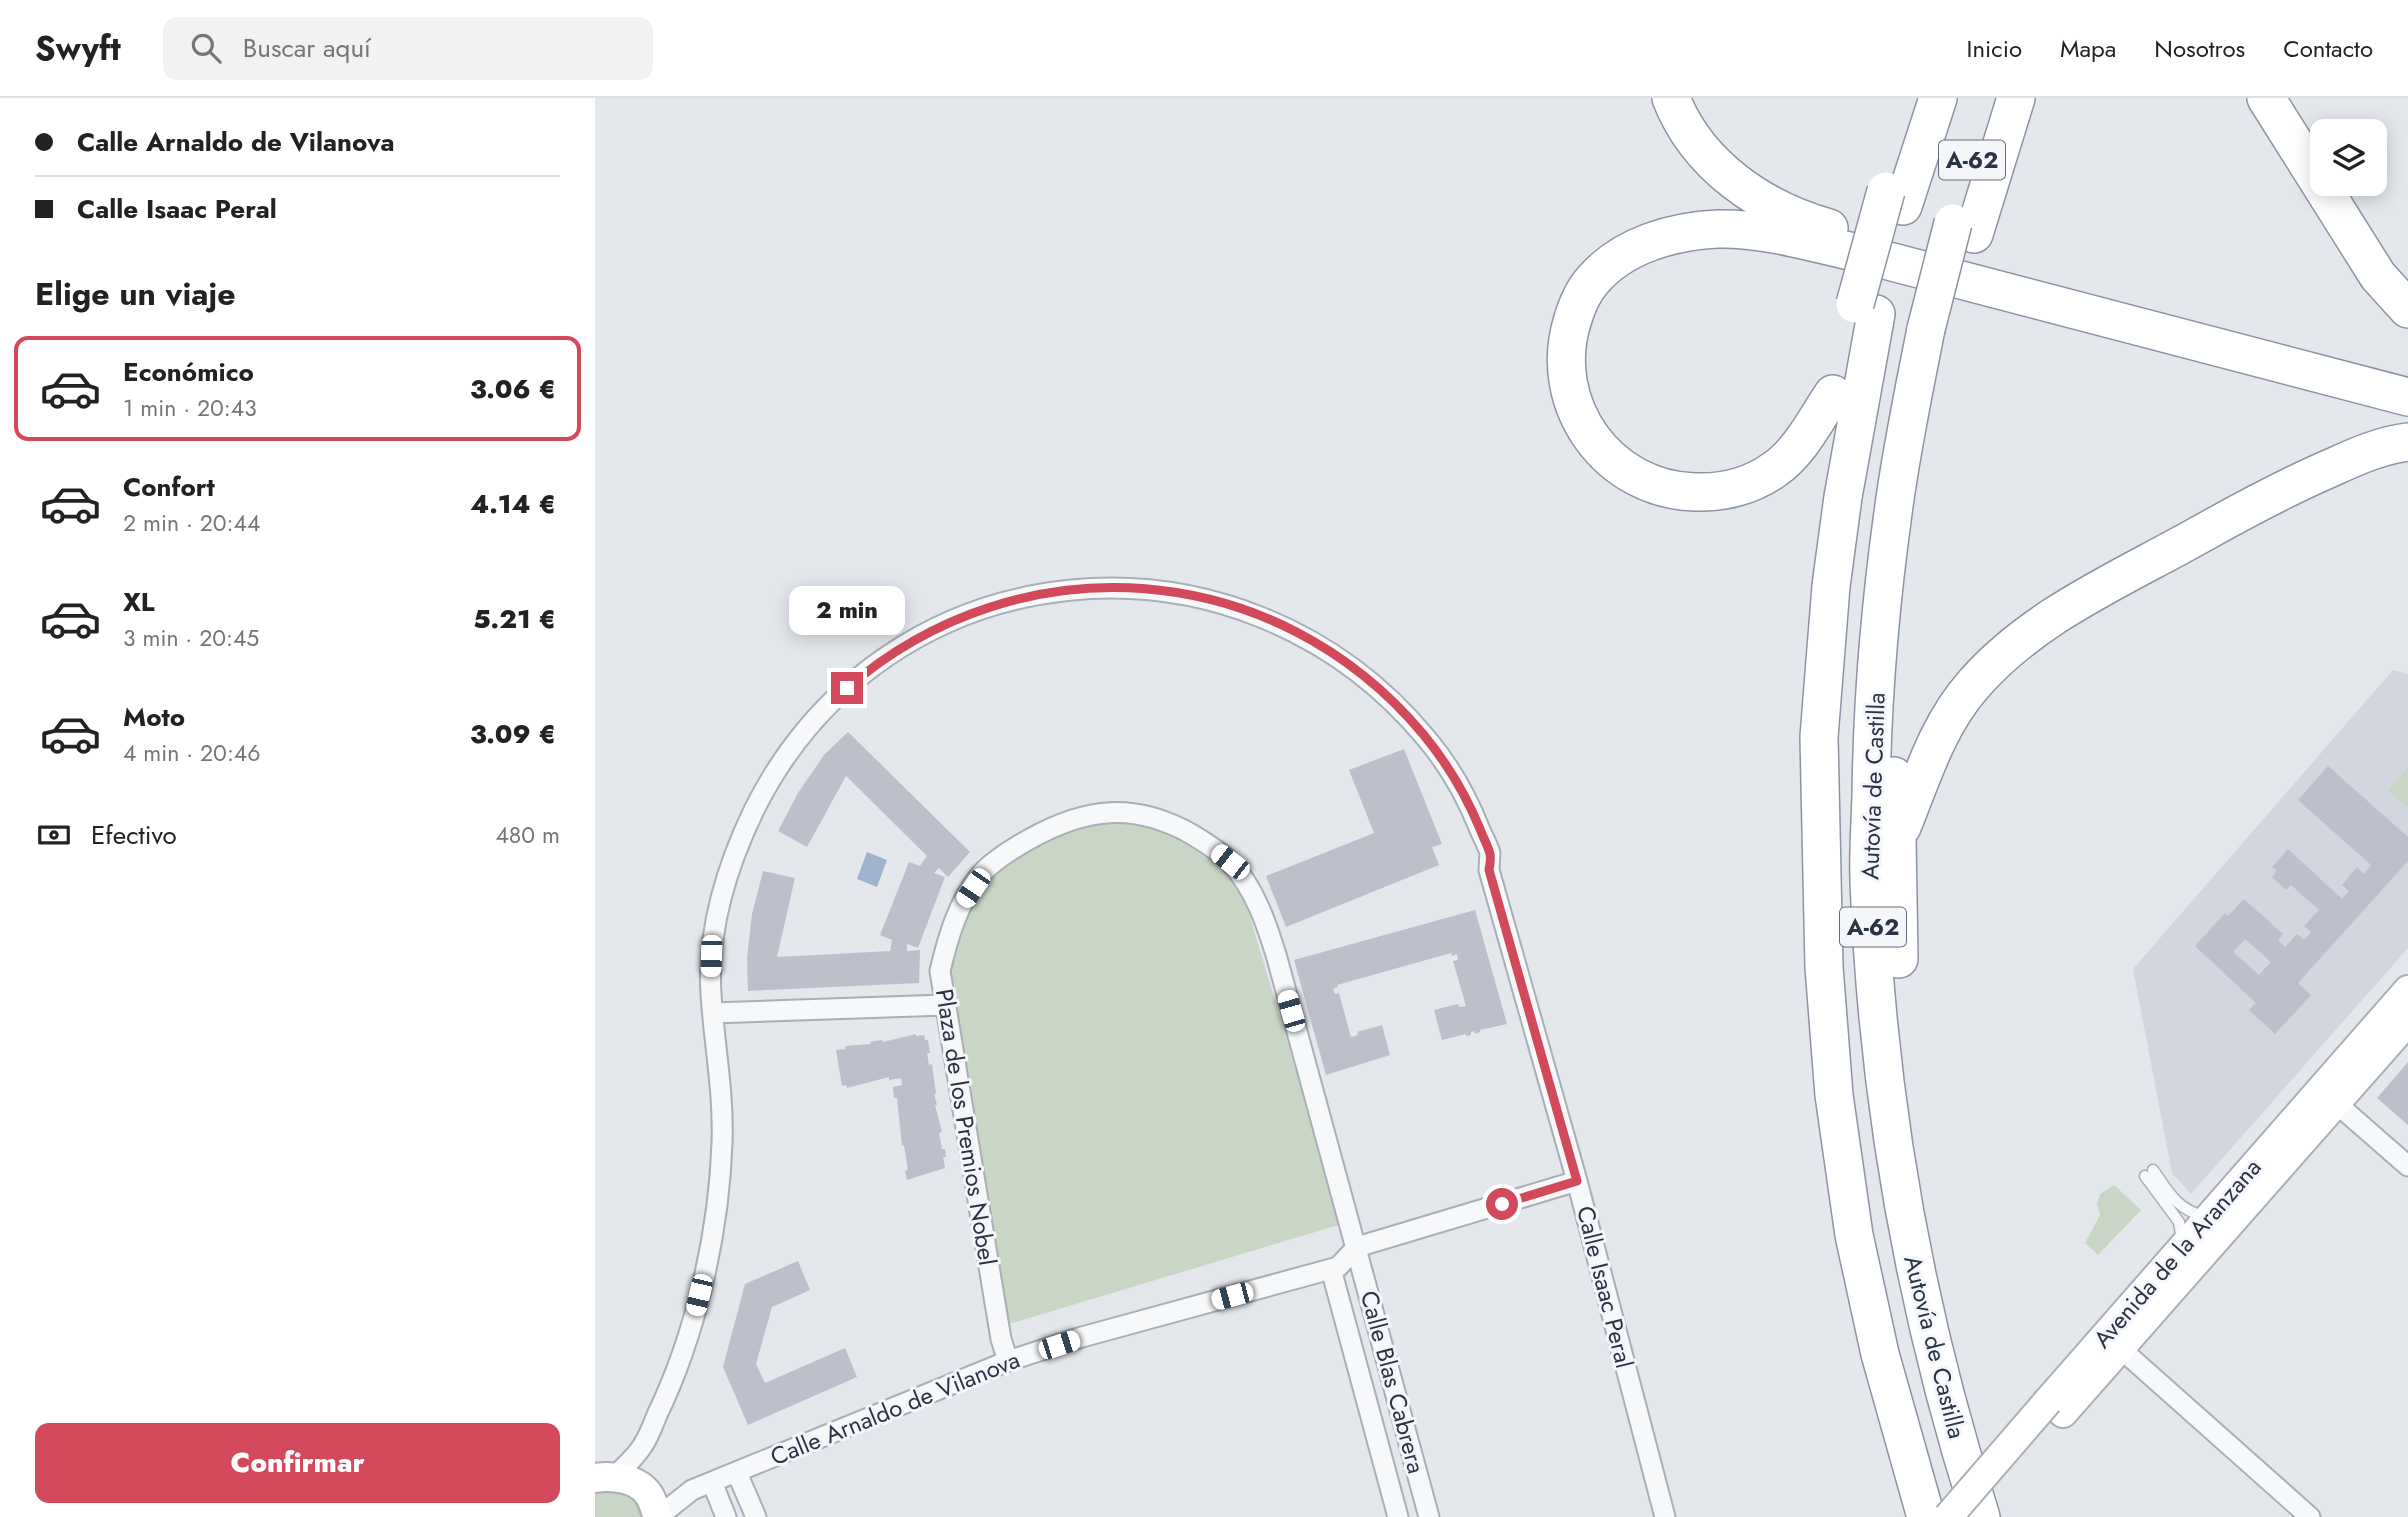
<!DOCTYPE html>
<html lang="es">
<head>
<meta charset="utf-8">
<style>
	body { margin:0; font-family:Jost,sans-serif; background:#f2f2f2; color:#222; height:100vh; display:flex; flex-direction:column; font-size:26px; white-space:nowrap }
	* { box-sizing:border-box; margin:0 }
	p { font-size:23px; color:#767676 }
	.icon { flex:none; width:38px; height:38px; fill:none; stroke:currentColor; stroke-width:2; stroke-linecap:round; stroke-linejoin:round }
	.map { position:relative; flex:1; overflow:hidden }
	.side { display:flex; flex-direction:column; background:#fff; width:595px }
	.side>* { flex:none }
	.banner { display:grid; align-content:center; height:154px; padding:0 35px; background:#fff }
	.tools { position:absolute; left:1715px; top:21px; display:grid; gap:14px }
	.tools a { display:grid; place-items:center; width:77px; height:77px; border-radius:14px; background:#fff; box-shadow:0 4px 18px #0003; font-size:35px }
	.end { position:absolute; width:32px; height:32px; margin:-16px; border:9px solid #d1495b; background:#fff; box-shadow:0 0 0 4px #fff }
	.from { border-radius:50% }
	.bubble { position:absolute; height:49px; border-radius:14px; background:#fff; box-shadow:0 4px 18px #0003; font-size:23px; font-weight:800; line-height:49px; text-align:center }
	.car { position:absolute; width:21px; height:42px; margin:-21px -10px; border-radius:9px; box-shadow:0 0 5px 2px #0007; background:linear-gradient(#fff 24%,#345 0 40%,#fff 0 76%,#345 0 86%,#fff 0) }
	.banner b { display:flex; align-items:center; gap:24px; height:66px; font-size:26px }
	.banner b+b { border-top:2px solid #e0e0e0 }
	.banner i { width:18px; height:18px; background:#222 }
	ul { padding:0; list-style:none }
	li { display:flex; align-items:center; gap:21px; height:105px; margin:0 14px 10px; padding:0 21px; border:4px solid transparent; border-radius:14px }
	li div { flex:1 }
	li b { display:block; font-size:26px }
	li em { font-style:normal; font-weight:800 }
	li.on { border-color:#d1495b }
	li>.icon { width:63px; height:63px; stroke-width:1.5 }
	h2 { padding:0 35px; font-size:32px; line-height:84px }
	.pay { display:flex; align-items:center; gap:18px; height:77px; padding:0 35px; font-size:26px }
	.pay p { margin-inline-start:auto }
	.button { display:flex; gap:14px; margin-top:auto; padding:14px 35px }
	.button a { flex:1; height:80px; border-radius:14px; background:#d1495b; color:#fff; font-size:28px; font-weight:800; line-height:80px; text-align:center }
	header { display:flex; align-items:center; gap:42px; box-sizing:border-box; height:98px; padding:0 35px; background:#fff; border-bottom:2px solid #e0e0e0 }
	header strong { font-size:33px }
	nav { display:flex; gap:38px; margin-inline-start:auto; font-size:24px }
	.search { width:490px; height:63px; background:#f2f2f2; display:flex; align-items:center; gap:18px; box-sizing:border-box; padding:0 24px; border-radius:14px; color:#767676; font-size:26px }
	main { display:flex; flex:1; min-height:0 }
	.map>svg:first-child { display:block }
	.built { fill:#d2d6de }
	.green { fill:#c9d6c5 }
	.water { fill:#9fb4cc }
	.building { fill:#bbc0ca; fill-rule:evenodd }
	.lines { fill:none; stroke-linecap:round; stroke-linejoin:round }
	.lane-casing { stroke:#a9aeb7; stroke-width:13 }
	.street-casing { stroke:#a9aeb7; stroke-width:23 }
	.secondary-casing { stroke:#a9aeb7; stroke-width:32 }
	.highway-casing { stroke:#8b94a3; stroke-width:40 }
	.lane { stroke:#f7f8fa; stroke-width:10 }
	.street { stroke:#f7f8fa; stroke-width:19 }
	.secondary { stroke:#fff; stroke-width:28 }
	.highway { stroke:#fff; stroke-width:37 }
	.secondary-bridge-casing { stroke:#a9aeb7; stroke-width:32; stroke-linecap:butt }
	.highway-bridge-casing { stroke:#8b94a3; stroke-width:40; stroke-linecap:butt }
	.secondary-bridge { stroke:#fff; stroke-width:28 }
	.highway-bridge { stroke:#fff; stroke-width:37 }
	.route { stroke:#d1495b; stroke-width:9 }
	.labels { text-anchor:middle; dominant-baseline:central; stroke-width:6; stroke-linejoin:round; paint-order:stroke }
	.shield { fill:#f4f6f9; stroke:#676e7b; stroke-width:2 }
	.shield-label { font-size:23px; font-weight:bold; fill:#2b3445 }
	.street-label { font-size:24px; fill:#2b3445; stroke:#f4f6f9 }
</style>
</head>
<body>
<header>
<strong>Swyft</strong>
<div class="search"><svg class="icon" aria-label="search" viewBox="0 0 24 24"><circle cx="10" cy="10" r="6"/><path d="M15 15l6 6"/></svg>Buscar aquí</div>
<nav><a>Inicio</a><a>Mapa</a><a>Nosotros</a><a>Contacto</a></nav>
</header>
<main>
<section class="side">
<div class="banner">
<b><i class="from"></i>Calle Arnaldo de Vilanova</b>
<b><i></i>Calle Isaac Peral</b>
</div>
<h2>Elige un viaje</h2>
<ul>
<li class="on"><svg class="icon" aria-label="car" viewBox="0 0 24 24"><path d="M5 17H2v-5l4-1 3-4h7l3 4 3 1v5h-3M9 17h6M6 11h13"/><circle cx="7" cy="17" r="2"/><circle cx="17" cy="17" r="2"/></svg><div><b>Económico</b><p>1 min · 20:43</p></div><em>3.06 €</em></li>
<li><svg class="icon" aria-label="car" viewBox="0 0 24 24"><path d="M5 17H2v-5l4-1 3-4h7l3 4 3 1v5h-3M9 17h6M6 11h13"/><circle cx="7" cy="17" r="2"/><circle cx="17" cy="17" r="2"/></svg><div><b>Confort</b><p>2 min · 20:44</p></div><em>4.14 €</em></li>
<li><svg class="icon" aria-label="car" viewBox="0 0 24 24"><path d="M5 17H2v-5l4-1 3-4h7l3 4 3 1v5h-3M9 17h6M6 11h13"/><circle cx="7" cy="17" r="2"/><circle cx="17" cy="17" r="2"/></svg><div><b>XL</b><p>3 min · 20:45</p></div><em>5.21 €</em></li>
<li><svg class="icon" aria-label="car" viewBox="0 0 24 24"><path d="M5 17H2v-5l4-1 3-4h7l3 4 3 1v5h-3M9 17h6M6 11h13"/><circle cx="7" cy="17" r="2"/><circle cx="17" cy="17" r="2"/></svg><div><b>Moto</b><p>4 min · 20:46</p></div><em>3.09 €</em></li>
</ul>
<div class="pay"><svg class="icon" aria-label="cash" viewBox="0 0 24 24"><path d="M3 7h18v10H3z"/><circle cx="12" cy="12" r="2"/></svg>Efectivo<p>480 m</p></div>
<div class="button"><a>Confirmar</a></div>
</section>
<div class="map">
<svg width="1813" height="1419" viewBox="0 0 1813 1419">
	<rect width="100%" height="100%" fill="#e4e7ec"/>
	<path class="built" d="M1798,572L1813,576V850L1596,1096L1577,1075L1538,871Z"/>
	<path class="green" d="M1813,669V710L1793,692Z
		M542,722C573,734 605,747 631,771C638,778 643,790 649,799L747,1126L404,1229L352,875L359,844L390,782L418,759L485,724Z
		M1519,1087L1546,1112L1503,1157L1490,1145L1505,1117L1502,1106L1505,1096Z
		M21,1391C35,1397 45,1402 48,1419H0V1394Z"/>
	<path class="water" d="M272,754L292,762L282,789L262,781Z"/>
	<path class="building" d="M253,634L375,754L353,779L344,770L339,775L350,779L323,850L312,846V853L325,852L324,885L153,893L152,860L157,816L168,773L200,780L182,859L295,853L297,842L285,837L314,764L325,768L332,758L251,678L212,749L183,733L203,695L229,657Z
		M809,651L847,746L837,749L844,767L691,829L671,778L779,735L754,672Z
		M1733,668L1813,739V763L1703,885L1716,897L1680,936L1654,912L1661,905L1600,848L1630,815L1633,818L1649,801L1688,836L1683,842L1690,849L1702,836L1709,842L1716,834L1709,828L1724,812L1696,787L1691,792L1677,779L1682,773L1677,769L1693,751L1747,801L1754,793L1747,787L1762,769L1769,776L1776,767L1703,702ZM1650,841L1676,864L1664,877L1638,854Z
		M880,812L912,926L885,932V934L880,936L879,933L876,934V937L871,938V936L847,942L839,912L863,906L864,909L871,908L858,863L863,862L862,856L857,858L856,855L742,887L743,889L738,891L740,896L744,895L756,939L763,937L762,934L787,927L795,957L731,977L699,862Z
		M321,936V938L329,937L330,942H333L335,955H332L334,967L337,966L341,996H339L342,1007H340L347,1034L344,1035L347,1051H350L351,1059H348L350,1070L312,1082L310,1073L313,1072L309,1047L307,1048L302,1000H299L298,989L307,987L306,980L294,982V979L252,990L251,987L247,988L241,952L251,951L250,948L276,946L275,944L287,942L288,944Z
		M1813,964V1027L1782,1000Z
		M203,1163L215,1192L177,1209L161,1266L170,1285L250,1250L262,1279L153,1327L128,1269L150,1186Z"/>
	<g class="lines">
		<g class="lane-casing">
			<path id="lane" d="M1558,1072C1573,1093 1582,1112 1609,1118
				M1550,1078L1584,1124L1587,1143"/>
		</g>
		<g class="street-casing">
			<path id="street" d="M118,915L350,907
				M1742,1006L1813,1068
				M736,1171L803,1419
				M1517,1243L1715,1419
				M413,1263L406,1241L345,873C353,839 363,804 386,776C399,762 417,751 433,742C491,709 540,704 598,737C611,745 626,754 636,765C660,791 672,827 682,860L834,1419
				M142,1375L161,1419
				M20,1378C30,1368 41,1359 48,1347C54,1338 58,1327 62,1317C101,1236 124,1135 127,1045C129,995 119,945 116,896C112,833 132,768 159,712C291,447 644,415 831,640C854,667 872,699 885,732C888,739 893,748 895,755C895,757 894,769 894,772L982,1083L1070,1419
				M117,1384L131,1419
				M63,1419L97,1392L413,1263L487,1239L743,1169L762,1149L982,1083"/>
		</g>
		<g class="secondary-casing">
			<path id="secondary" d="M1453,1303L1813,892
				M1468,1315L1813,923
				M0,1380C17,1377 43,1380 54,1397C58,1403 60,1412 63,1419"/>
		</g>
		<g class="highway-casing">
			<path id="highway" d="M1076,0C1102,67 1166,111 1234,130
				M1671,0L1783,178L1813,211
				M1308,108L1343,0
				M1379,136L1421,0
				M1281,216L1248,399L1236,488L1224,639L1229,869L1239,997L1259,1137L1285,1256L1331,1419
				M1331,231C1319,292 1306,353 1298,415C1285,509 1277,604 1276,699C1275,727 1273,755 1274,783C1282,999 1320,1213 1386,1419
				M1238,296C1221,321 1205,354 1180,371C1157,388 1128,395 1100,394C1013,392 952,307 977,224C981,210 988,193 998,182C1028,147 1078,133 1123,131C1170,130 1218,145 1263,155L1813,299
				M1299,678L1298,707L1302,739L1304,861
				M1307,729C1327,680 1342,628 1378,587C1436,520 1521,483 1597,441C1643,415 1689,390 1738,369C1762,358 1787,347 1813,344"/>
		</g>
		<use href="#lane" class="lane"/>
		<use href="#street" class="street"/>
		<use href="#secondary" class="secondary"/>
		<use href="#highway" class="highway"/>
		<g class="secondary-bridge-casing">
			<path id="secondary-bridge" d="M1353,1419L1453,1303"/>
		</g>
		<g class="highway-bridge-casing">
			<path id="highway-bridge" d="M1260,206L1291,93
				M1331,231L1358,125"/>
		</g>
		<use href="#secondary-bridge" class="secondary-bridge"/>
		<use href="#highway-bridge" class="highway-bridge"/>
	</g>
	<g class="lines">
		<path class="route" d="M252,590C426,440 681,460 828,636C852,665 871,697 885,731C888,739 893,748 895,756C896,761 895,767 894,772L982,1083L907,1106"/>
	</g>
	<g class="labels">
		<g class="shield">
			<rect x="1344" y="42.5" width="66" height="39" rx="5"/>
			<rect x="1245" y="809.5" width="66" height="39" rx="5"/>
		</g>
		<g class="shield-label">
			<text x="1377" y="62">A-62</text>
			<text x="1278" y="829">A-62</text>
		</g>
		<g class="street-label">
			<text transform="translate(1278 688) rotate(-88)">Autovía de Castilla</text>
			<text transform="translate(371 1029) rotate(81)">Plaza de los Premios Nobel</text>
			<text transform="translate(1582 1155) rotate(-49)">Avenida de la Aranzana</text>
			<text transform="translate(1010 1189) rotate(76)">Calle Isaac Peral</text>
			<text transform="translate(1340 1249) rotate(76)">Autovía de Castilla</text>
			<text transform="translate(798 1284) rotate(75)">Calle Blas Cabrera</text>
			<text transform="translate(300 1310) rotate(-22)">Calle Arnaldo de Vilanova</text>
		</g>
	</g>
</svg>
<div class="tools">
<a><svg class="icon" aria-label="layers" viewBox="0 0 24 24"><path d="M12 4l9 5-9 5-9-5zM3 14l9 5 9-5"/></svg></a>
</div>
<i class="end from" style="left:907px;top:1106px"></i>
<i class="end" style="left:252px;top:590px"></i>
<div class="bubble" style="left:194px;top:488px;width:116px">2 min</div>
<i class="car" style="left:635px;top:764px;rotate:308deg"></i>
<i class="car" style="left:378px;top:790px;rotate:214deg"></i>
<i class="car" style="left:116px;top:858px;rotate:182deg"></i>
<i class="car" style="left:696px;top:913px;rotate:344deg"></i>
<i class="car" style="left:104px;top:1197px;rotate:193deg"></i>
<i class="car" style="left:637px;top:1198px;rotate:255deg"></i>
<i class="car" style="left:464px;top:1247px;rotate:72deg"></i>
</div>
</main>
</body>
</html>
